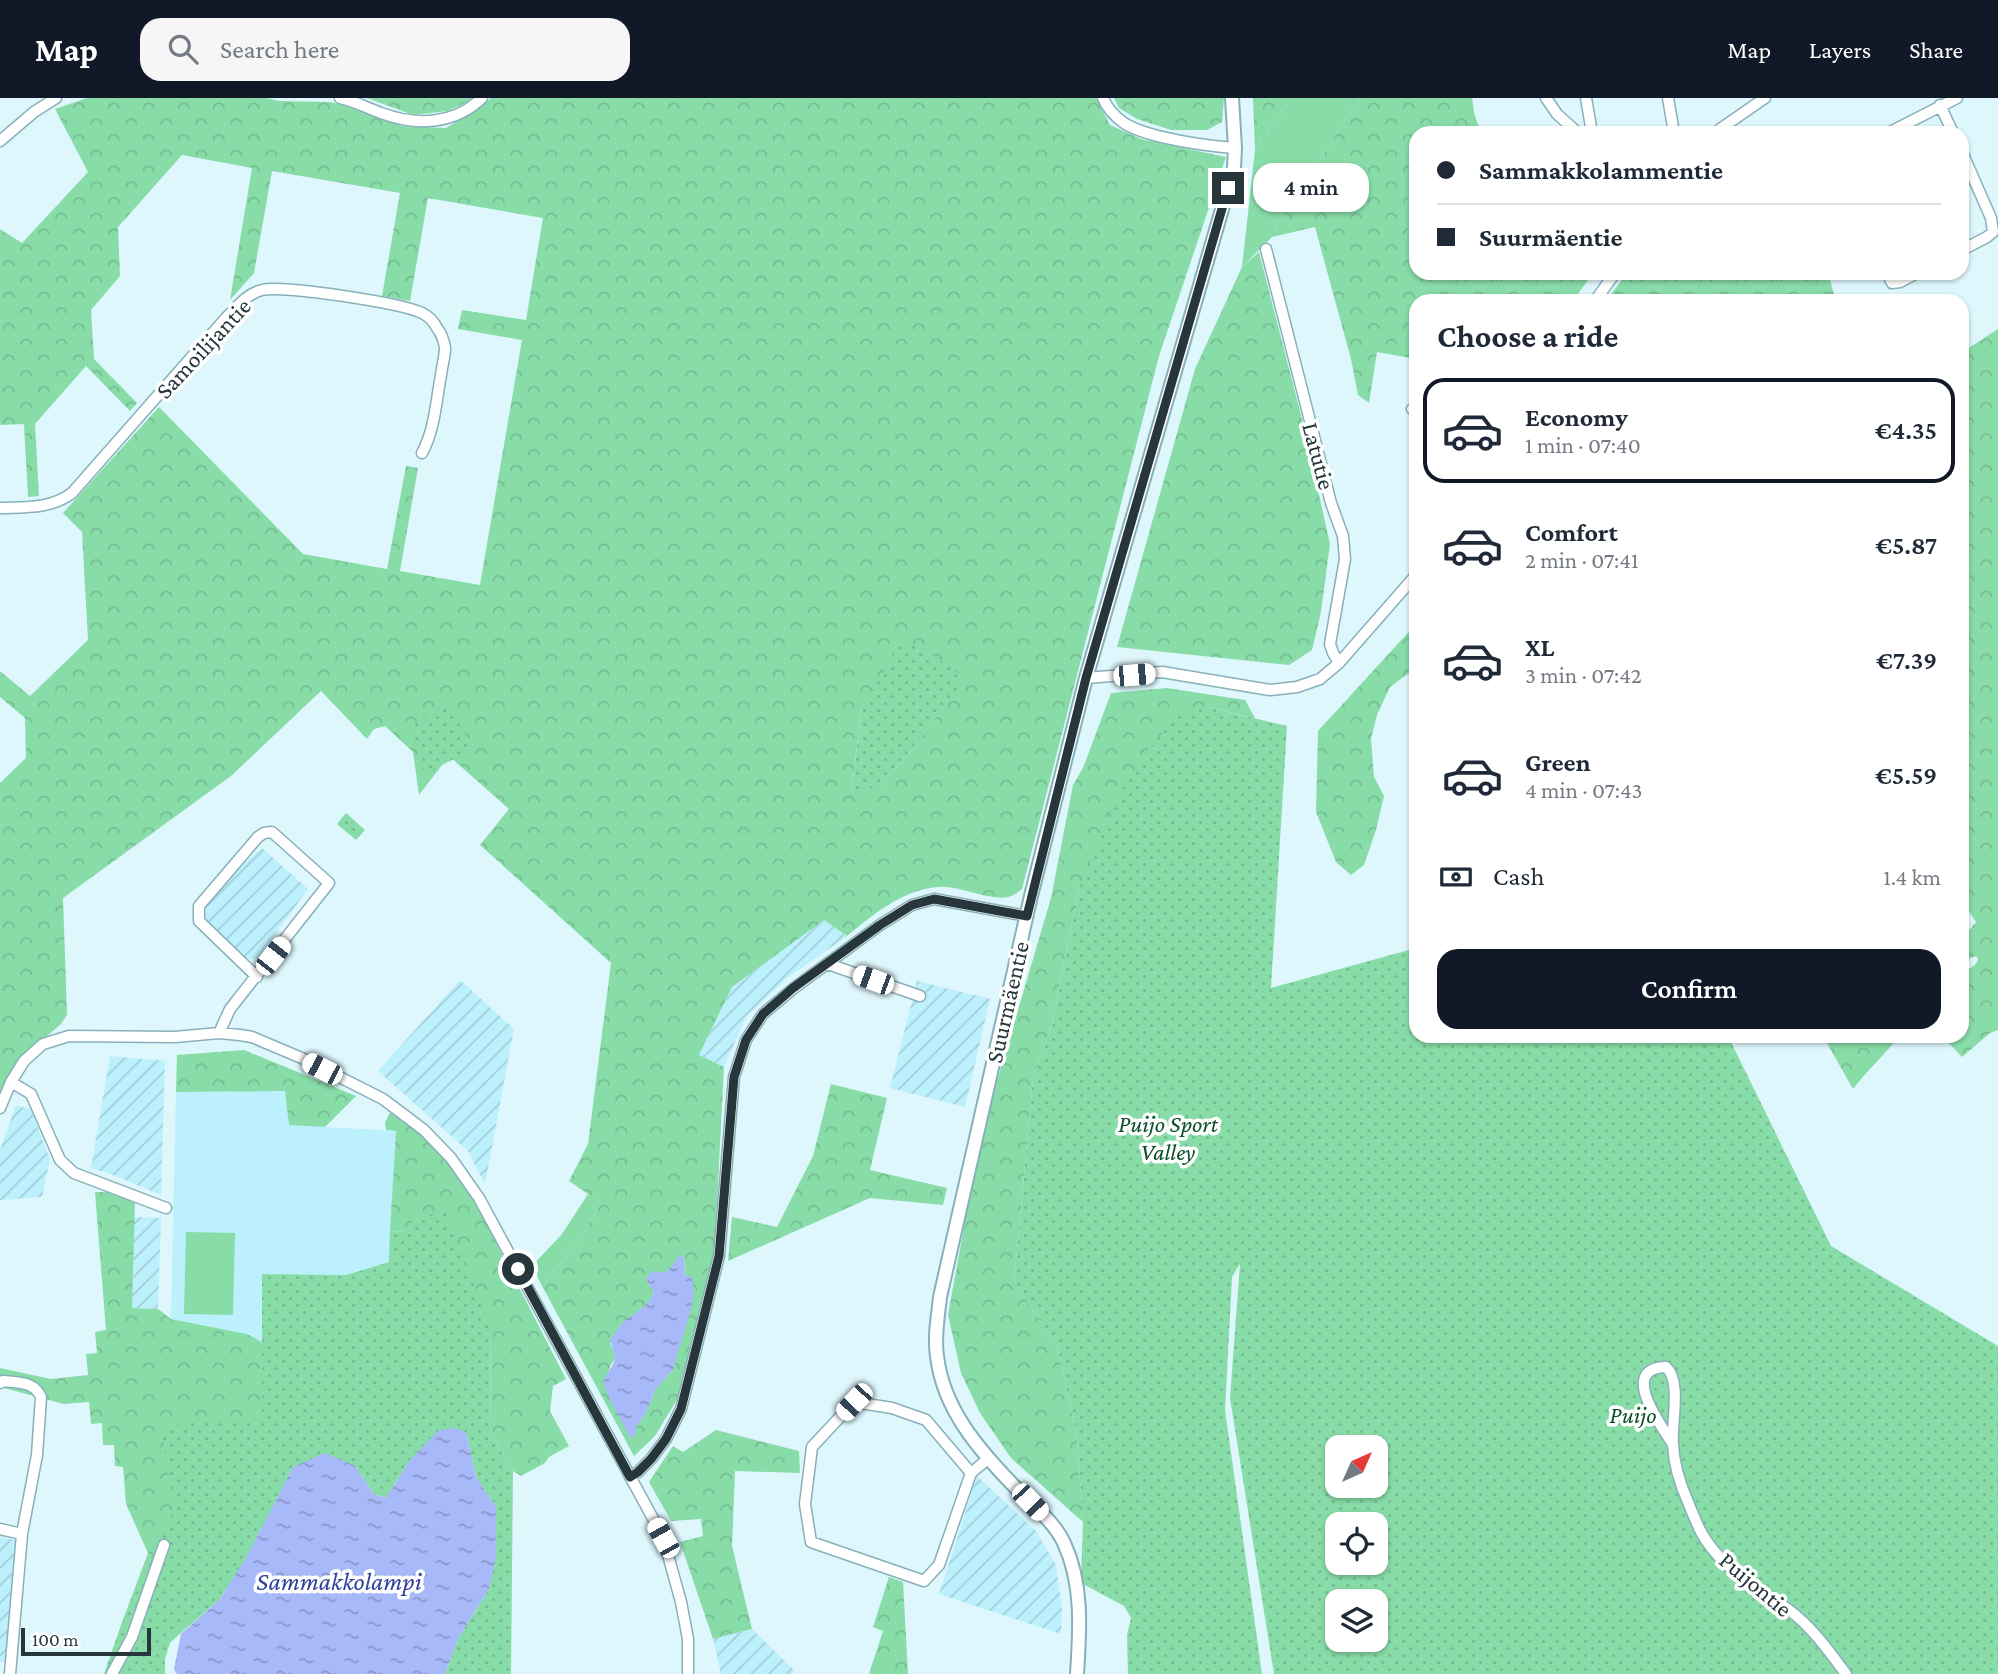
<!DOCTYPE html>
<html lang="en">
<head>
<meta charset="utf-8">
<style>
	body { margin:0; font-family:"Crimson Pro",serif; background:#f6f6f7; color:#1f2937; height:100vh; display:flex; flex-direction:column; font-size:26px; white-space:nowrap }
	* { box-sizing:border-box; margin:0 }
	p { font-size:23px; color:#747a83 }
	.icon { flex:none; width:38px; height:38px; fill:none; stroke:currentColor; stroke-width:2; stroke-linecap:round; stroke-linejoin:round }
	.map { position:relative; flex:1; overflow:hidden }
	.drawer { position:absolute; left:1409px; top:196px; width:560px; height:749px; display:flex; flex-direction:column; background:#fff; border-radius:21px; box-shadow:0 2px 5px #0004 }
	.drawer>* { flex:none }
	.banner { position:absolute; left:1409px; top:28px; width:560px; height:154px; border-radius:21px; box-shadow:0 2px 5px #0004; display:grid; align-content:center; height:154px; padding:0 28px; background:#fff }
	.needle { width:46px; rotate:45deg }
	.tools { position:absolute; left:1325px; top:1337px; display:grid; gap:14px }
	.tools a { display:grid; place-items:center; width:63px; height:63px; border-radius:14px; background:#fff; box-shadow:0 2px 5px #0004; font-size:35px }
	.scale { position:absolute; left:21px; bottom:18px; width:130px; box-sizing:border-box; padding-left:7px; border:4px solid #26363a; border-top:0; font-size:19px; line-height:24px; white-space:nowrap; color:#26363a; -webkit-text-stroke:5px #fff; paint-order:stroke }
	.end { position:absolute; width:32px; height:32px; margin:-16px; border:9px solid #26363a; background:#fff; box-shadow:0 0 0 4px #fff }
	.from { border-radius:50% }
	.bubble { position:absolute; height:49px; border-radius:21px; background:#fff; box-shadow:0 2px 5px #0004; font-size:23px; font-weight:600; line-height:49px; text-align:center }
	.car { position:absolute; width:21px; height:42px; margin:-21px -10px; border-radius:9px; box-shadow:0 0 5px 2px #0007; background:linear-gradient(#fff 24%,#345 0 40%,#fff 0 76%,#345 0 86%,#fff 0) }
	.banner b { display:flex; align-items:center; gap:24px; height:66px; font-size:26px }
	.banner b+b { border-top:2px solid #e0e1e3 }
	.banner i { width:18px; height:18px; background:#1f2937 }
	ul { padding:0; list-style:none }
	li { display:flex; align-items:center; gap:21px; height:105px; margin:0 14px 10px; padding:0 14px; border:4px solid transparent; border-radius:21px }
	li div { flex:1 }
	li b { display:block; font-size:26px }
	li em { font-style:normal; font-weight:600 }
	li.selected { border-color:#111827 }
	li>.icon { width:63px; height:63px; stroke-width:1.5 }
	h2 { padding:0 28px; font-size:32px; line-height:84px }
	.pay { display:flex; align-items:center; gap:18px; height:77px; padding:0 28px; font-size:26px }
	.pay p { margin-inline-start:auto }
	.action { display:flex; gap:14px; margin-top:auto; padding:14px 28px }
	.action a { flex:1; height:80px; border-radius:21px; background:#111827; color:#fff; font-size:28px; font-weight:600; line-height:80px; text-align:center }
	header { display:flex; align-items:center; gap:42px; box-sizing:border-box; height:98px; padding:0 35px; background:#111827; color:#fff }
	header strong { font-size:33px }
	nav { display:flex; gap:38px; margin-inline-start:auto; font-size:24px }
	.search { width:490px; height:63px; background:#f6f6f7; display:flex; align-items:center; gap:18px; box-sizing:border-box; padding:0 24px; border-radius:21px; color:#747a83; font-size:26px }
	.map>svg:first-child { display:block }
	.built { fill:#bcf0fc }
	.industrial { fill:url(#industrial-furrows) }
	.green { fill:#88dca8 }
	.forest { fill:url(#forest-crowns); fill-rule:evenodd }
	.park { fill:url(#park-dots); fill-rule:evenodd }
	.water { fill:url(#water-ripples) }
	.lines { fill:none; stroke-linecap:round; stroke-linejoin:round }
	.minor-casing { stroke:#88b0ba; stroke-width:13 }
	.major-casing { stroke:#88b0ba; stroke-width:16 }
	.minor { stroke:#fff; stroke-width:10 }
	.major { stroke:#fff; stroke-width:12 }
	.route { stroke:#26363a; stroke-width:9 }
	.labels { text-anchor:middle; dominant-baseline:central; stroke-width:7; stroke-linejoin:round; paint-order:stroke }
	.street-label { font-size:24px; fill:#26363a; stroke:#fff }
	.park-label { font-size:24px; font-style:italic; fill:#094e2d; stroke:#fff }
	.water-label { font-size:26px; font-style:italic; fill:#324199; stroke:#fff }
</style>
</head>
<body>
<header>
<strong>Map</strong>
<div class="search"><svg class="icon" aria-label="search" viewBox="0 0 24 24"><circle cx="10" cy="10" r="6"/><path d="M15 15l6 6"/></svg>Search here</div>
<nav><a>Map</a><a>Layers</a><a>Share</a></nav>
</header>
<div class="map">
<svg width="1998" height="1576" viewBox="0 0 1998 1576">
	<defs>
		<pattern id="industrial-furrows" width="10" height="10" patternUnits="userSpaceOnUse" patternTransform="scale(1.75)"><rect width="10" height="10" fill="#bcf0fc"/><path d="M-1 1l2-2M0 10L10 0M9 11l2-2" fill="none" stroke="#a1ced9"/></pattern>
		<pattern id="forest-crowns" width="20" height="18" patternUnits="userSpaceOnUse" patternTransform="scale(1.75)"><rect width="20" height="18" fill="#88dca8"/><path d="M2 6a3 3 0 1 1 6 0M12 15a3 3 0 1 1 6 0" fill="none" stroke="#75bd91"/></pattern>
		<pattern id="park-dots" width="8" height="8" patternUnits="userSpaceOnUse" patternTransform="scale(1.75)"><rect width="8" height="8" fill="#88dca8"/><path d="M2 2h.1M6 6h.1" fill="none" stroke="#75bd91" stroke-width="1.8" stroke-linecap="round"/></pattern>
		<pattern id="water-ripples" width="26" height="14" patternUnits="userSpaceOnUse" patternTransform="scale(1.75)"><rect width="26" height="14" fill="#a7b9f8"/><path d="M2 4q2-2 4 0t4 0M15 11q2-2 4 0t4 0" fill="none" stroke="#8897ca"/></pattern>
	</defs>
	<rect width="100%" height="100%" fill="#def7fd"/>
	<path class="built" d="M286,993L290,1027L396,1033L389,1164L346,1177L262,1176V1244L247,1236L171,1221L176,994Z"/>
	<path class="industrial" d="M262,750L308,791L257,861H247L205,825L207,796Z
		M824,822L847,838L786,881L746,919L724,969L699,957L732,889Z
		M460,882L514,931L485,1086L468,1053L378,973Z
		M917,883L990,901L965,1009L890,990Z
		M110,958L165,963L161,1097L108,1075L91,1070Z
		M16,1007L31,1012L50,1061L42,1099L0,1102V1052Z
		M134,1119L161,1120L158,1211L132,1210Z
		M977,1378L1035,1432L1056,1467L1062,1511L1061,1536L939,1496Z
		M0,1439L15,1442L5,1564H0Z
		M752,1531L794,1572L792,1576H721L713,1541Z"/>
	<path class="green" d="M1292,0H1360L1276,128L1272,139L1242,169L1255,52Z
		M588,1096L601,1105L581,1140L542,1188L532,1168L562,1136Z
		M186,1134L235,1135L233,1217L184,1216Z"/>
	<path class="forest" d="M87,0H267L279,3L329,4L358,10L403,28L446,30L479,10L491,0H1096L1110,27L1141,41L1226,59L1159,258L1022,791C1018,794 1013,798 1008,799C989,803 959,787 938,789C902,792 874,816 847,838L824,822L732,889L699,957L724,969L714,1165L684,1290L655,1338L634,1358L542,1188L581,1140L601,1105L569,1083L588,1046L611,865L480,747L509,711L449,658L419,697L413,654L385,628L374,631L367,641L321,593L231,678L63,800L67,917L60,927L17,963L0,994V685L26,660L25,620L0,599V573L30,598L88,542L82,434L63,415L159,309L303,456L387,471L406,368L418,370L400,473L480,487L522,242L458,231L462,212L526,222L543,120L428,100L410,203L382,198L400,95L272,73L254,175L230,202L252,70L182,57L118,129L120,178L91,212L94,261L137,305L130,313L86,268L35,326L39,398L28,399L24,326L0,327V131L22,145L88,74L55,11ZM960,576L957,590L910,654L881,687L851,695L862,609ZM681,1158L684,1160L685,1177L687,1179L689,1215L675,1263L674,1270L655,1292L646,1315L636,1328V1335C619,1318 604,1301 608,1276C611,1259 620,1266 610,1245L647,1206L654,1195L646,1181L669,1173L677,1161Z
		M367,0H475L448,13L413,17Z
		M1114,0H1224L1222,24L1207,32H1171L1137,21L1119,10Z
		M1252,0H1292L1255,52L1253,1Z
		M1360,0H1472L1474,15L1481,35H1416V175H1593L1573,203H1416V261L1377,254L1369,305L1358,297L1351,261L1315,129L1272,139L1276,128Z
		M1259,154L1302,321L1330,446L1321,514L1312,552L1289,567L1117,549L1195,271L1242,169Z
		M1627,175H1828L1836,203H1606Z
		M1998,231V932L1990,935L1962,959L1942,938H1962V899L1964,897L1962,895V876L1976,866L1978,861L1976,858L1963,863L1966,836L1976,824L1967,810L1962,811V249L1964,253Z
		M1416,526V570L1390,589L1377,617L1371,641L1374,679L1384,698L1376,732L1364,767L1351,777L1336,764L1316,714L1318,633Z
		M1167,590L1245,602L1255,620L1208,609L1079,789L1052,927L1033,980L1014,1184L1058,1249L1077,1340L1083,1424L1011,1360L980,1315L961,1275L948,1217L975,1068L987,1017L1051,800L1073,687L1083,670L1111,595Z
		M1823,938H1899C1885,957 1867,972 1853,991Z
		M244,952L356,998L325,1029L289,1027L285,993L176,994L177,957Z
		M831,986L887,1000L870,1072L947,1090L943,1107L870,1100L728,1163L732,1119L777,1129L813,1058Z
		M390,1015C417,1024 454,1070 470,1094L566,1281L553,1288L550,1313L569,1348L549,1359L545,1365L521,1378L513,1373L491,1335L490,1227L407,1134L390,1133L396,1033L386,1032L385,1024Z
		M95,1094H109L135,1105L132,1210L158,1211L171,1221L247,1236L262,1244V1325L293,1369L246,1461L219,1502L134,1576H109L121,1527L148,1455L126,1406L123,1369L115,1368L114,1347H103L102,1325L91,1326L89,1304L64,1306L0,1289V1270L51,1281L88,1277L86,1256L97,1255L95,1234L106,1232Z
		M716,1332L799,1353L800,1375L735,1373L732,1448L752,1531L713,1541L680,1444L703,1438L701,1421L671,1423L649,1384L673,1348L683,1354Z
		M889,1479L903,1484L908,1576H869L883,1533L873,1529Z"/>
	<path class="park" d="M907,545L916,546L960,576L958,590L910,654L881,687L851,696L862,609L896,551Z
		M447,606L475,651L425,675L410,628Z
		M1208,609L1287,628L1271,890L1416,850V938H1728L1831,1148L1998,1248V1576H1274L1230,1300L1240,1166L1232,1179L1225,1312L1262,1576H1128L1127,1537L1131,1520L1124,1508L1081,1485L1083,1424L1077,1340L1058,1249L1014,1184L1033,980L1052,927L1079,789L1117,698L1145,655L1179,616ZM1337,1349H1376V1388H1337ZM1337,1426H1376V1465H1337ZM1337,1503H1376V1542H1337Z
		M346,715L365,732L356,742L337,726Z
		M447,1115L490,1227L491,1335L513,1373L511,1576H445L459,1539L489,1491L496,1409L476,1379L466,1334L410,1362L386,1400L374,1396L355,1368L293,1369L219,1502L173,1535L165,1561V1576H104L121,1527L174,1411L161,1329L225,1321L262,1324V1176L346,1177L389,1164L390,1133L407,1134L414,1118Z"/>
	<path class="water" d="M681,1157L684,1160L685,1177L692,1179L694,1198L686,1229L675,1263L674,1270L655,1292L646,1315L636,1328V1335L631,1341L609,1300L603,1283C615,1261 618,1267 610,1242L622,1225L647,1206L654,1195L646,1181L652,1173C673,1178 668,1168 681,1157Z
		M455,1330L466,1334L476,1379L496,1409V1459L489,1491L459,1539L445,1576H177L174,1571L181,1536L219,1502L246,1460L293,1369L325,1355L355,1368L374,1396L386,1400L410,1362L439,1332Z"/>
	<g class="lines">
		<g class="minor-casing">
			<path id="minor" d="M340,0C355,3 367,10 381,15C416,28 454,27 482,0
				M1103,0C1107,10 1114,18 1124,25C1147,40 1207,48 1235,50
				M1546,0L1557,16L1578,35
				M1586,0L1592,35
				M1668,0L1674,35
				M1940,7L1953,35
				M1718,35L1720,31L1765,0
				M1888,35L1957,0
				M0,43L34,14L56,0
				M1962,54L1991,120L1993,134L1987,139L1962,152
				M1266,151L1331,405L1343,438L1345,461L1330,546L1333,555L1339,565
				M1887,175L1892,185L1900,184L1917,175
				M1595,203L1615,175
				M1412,311L1416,312
				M0,410C25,409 51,411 72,395L225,221C236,210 246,196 262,192C284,187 401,205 422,215C428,218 434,224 437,230C441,235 444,243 445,250C445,258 442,268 441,277C436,303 435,331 422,355
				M1086,580L1162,574L1270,592L1297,589L1320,581L1339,565L1416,477
				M828,866L920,898
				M219,935L230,911L329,785L272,734L264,735L258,739L199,808V823L257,879
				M11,984L31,996L60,1062L74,1075L166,1110
				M0,1010L11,984L24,963L43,946L69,938L175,939L219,935L240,937L252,939L304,961L383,1001L424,1032L451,1060L479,1100L663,1439L681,1504L688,1541V1576
				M0,1285L3,1283C18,1285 34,1283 41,1299L37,1357L22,1436L10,1576
				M1672,1345C1661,1327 1618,1270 1666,1269C1682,1283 1671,1326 1673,1347C1674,1366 1680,1386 1688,1404C1692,1414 1696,1424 1701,1434C1713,1456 1736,1477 1757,1491C1767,1499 1779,1504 1789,1512C1812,1529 1829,1553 1846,1576
				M971,1375L939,1467L924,1483L811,1444L805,1406L812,1349L854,1304L892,1310L926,1322L971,1375L989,1360
				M630,1379L638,1374L651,1361L666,1341L681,1311L719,1158L734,979L746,942L763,916L794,890L880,827L912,807L934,801L1027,818
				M0,1431L22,1436
				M112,1576L132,1539L164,1447"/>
		</g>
		<g class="major-casing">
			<path id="major" d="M1077,1576C1080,1531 1083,1486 1064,1445C1054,1423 1031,1406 1015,1389C979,1352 943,1311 937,1258C934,1238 938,1219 940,1199L1031,798L1086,580L1234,70L1235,50L1232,0"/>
		</g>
		<use href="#minor" class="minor"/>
		<use href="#major" class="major"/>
	</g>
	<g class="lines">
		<path class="route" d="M518,1171L630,1379L638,1374L651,1361L666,1341L681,1311L719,1158L734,979L746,942L763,916L793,890L880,827L912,807L934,801L1027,818L1086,580L1228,90"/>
	</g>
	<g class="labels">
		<g class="street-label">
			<text transform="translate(203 250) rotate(-47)">Samoilijantie</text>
			<text transform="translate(1319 358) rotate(75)">Latutie</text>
			<text transform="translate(1007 904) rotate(-77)">Suurmäentie</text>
			<text transform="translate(1756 1486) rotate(40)">Puijontie</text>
		</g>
		<g class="park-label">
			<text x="1168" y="1025">Puijo Sport<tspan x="1168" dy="28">Valley</tspan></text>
			<text x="1633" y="1316">Puijo</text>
		</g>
		<g class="water-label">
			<text x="339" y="1483">Sammakkolampi</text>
		</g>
	</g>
</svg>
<div class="tools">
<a><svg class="needle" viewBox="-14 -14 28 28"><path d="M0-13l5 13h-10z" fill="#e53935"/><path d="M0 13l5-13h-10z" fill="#747a83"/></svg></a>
<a><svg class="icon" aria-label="locate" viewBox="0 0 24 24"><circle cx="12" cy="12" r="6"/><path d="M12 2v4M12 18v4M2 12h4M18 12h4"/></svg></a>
<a><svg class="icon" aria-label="layers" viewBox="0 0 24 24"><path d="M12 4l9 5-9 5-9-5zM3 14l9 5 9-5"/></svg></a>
</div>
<div class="scale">100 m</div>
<i class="end from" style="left:518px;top:1171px"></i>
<i class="end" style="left:1228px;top:90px"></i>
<div class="bubble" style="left:1253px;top:65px;width:116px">4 min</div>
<i class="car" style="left:1134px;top:577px;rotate:85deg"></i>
<i class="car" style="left:273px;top:858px;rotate:38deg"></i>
<i class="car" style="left:873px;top:882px;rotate:290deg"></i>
<i class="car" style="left:322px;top:971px;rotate:297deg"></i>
<i class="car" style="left:854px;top:1304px;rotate:223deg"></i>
<i class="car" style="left:1030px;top:1404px;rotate:136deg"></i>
<i class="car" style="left:663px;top:1440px;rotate:331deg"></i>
<div class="banner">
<b><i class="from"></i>Sammakkolammentie</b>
<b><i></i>Suurmäentie</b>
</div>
<section class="drawer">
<h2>Choose a ride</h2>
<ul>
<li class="selected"><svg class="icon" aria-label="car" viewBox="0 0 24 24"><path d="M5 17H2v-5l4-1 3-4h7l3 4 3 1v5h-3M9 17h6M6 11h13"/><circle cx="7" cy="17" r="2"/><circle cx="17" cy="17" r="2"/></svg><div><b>Economy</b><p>1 min · 07:40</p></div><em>€4.35</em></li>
<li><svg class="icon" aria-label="car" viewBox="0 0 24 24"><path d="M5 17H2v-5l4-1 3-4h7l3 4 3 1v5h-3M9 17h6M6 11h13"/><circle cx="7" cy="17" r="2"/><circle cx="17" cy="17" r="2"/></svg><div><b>Comfort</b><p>2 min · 07:41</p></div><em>€5.87</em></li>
<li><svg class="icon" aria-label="car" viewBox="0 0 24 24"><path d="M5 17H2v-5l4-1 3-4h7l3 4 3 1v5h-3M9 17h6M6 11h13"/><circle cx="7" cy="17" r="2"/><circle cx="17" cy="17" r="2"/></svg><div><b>XL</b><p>3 min · 07:42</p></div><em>€7.39</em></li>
<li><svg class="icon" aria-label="car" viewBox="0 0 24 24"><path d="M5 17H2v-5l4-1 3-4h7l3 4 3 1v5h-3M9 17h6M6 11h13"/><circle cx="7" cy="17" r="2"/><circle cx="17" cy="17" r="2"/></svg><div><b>Green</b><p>4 min · 07:43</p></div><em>€5.59</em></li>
</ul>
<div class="pay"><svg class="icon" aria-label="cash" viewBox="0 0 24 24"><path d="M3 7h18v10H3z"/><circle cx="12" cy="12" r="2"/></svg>Cash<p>1.4 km</p></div>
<div class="action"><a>Confirm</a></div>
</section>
</div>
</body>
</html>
